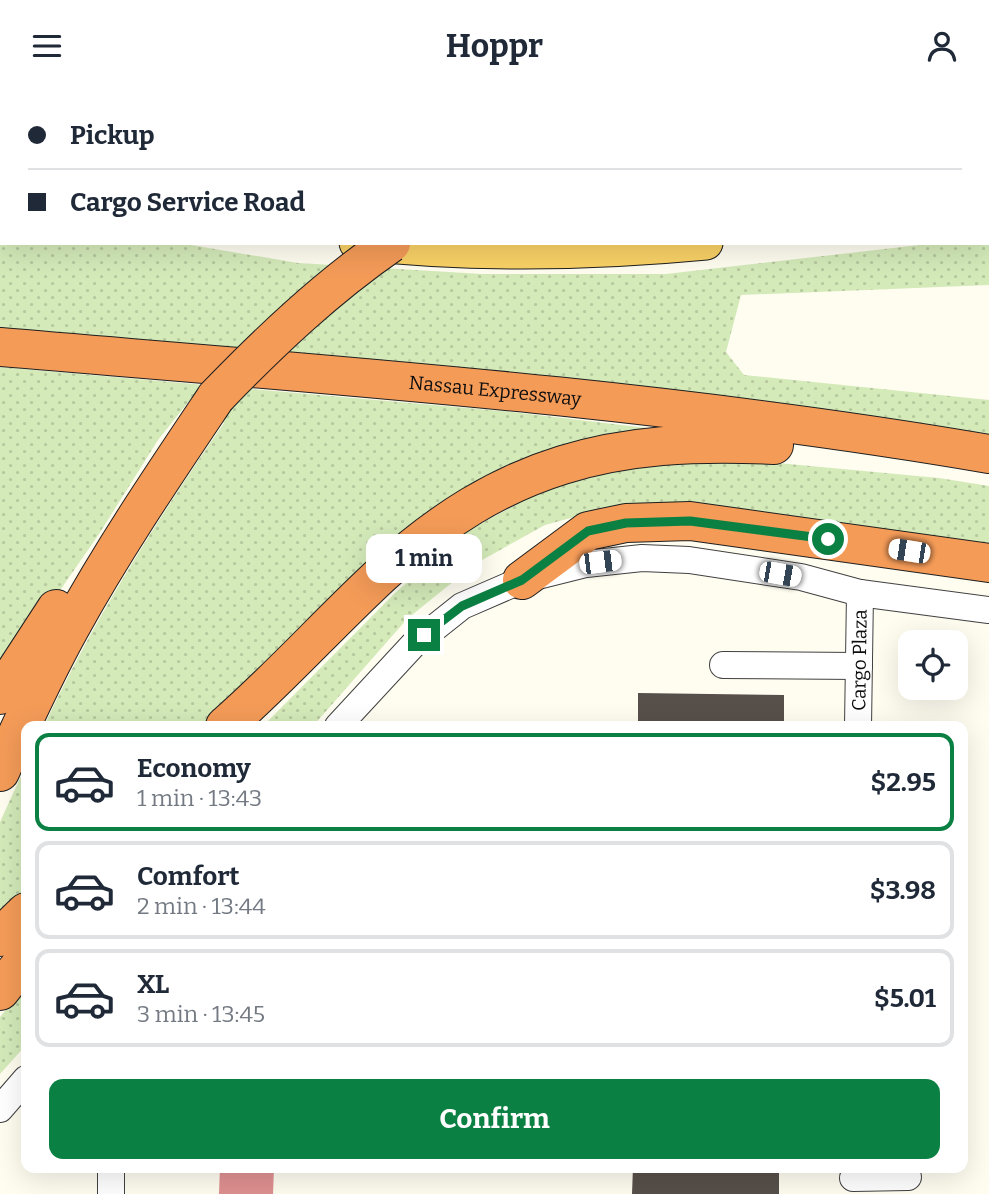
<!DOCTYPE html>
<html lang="en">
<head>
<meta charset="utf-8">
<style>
	body { margin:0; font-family:Bitter,serif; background:#f2f2f3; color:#1f2937; height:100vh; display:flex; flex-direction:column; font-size:26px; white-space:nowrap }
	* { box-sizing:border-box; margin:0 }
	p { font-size:23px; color:#747a83 }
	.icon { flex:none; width:38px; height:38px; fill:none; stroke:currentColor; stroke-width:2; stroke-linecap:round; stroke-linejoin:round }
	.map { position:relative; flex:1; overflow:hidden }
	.sheet { position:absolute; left:21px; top:630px; width:947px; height:452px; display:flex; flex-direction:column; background:#fff; border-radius:14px; box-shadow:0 7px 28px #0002 }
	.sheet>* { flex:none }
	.top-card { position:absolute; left:0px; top:0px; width:990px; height:154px; box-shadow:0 7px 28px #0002; display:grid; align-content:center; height:154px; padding:0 28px; background:#fff }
	.tools { position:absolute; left:898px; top:539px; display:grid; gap:14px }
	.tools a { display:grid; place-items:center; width:70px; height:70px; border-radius:14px; background:#fff; box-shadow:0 7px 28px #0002; font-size:35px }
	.end { position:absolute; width:32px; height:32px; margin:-16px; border:9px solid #0b8043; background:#fff; box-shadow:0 0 0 4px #fff }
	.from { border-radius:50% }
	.bubble { position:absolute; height:49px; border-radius:14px; background:#fff; box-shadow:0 7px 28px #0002; font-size:23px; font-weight:700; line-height:49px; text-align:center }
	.car { position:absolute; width:21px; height:42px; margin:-21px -10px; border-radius:9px; box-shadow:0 0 5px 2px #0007; background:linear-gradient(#fff 24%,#345 0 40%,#fff 0 76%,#345 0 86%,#fff 0) }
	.top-card b { display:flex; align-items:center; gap:24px; height:66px; font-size:26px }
	.top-card b+b { border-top:2px solid #e0e1e3 }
	.top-card i { width:18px; height:18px; background:#1f2937 }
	ul { padding:12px 0 0; list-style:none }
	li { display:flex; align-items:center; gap:21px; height:98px; margin:0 14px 10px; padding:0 14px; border:4px solid #e0e1e3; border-radius:14px }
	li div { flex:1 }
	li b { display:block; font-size:26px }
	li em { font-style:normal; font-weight:700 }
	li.selected { border-color:#0b8043 }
	li>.icon { width:63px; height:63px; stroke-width:1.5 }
	.cta { display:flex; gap:14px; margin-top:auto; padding:14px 28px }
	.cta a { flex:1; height:80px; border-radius:14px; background:#0b8043; color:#fff; font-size:28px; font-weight:700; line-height:80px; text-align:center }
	header { display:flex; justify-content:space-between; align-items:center; height:91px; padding:0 28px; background:#fff; font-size:32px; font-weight:700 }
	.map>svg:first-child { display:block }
	.grass { fill:url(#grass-dots) }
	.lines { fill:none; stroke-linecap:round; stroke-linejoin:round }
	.taxiway { stroke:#df9090; stroke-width:54 }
	.building { fill:#574f4a }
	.minor-casing { stroke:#414141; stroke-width:28 }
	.major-casing { stroke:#1f1f1f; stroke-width:35 }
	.highway-casing { stroke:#1f1f1f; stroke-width:40 }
	.minor { stroke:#fff; stroke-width:26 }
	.major { stroke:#f9d166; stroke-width:33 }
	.highway { stroke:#f49b58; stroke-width:38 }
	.highway-bridge-casing { stroke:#1f1f1f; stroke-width:40; stroke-linecap:butt }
	.highway-bridge { stroke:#f49b58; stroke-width:38 }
	.route { stroke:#0b8043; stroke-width:9 }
	.labels { text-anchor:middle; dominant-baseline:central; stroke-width:7; stroke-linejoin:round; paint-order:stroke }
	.street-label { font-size:19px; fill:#0e0e0e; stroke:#fff }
</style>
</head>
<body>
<header><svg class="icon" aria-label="menu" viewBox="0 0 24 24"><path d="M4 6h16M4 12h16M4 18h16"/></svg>Hoppr<svg class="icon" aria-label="person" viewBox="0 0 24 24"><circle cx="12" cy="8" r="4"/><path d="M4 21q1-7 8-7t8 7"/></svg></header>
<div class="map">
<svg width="989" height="1103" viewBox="0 0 989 1103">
	<defs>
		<pattern id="grass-dots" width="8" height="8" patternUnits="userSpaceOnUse" patternTransform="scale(1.75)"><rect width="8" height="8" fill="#d4eab9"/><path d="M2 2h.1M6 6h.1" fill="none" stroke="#b5c89e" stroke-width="1.8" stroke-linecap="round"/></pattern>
	</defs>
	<rect width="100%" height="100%" fill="#fffcf0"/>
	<path class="grass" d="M0,0H699L2,2V85Z
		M0,125L2,152H179L298,172L482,183H666L937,152H989V146V194L741,204L726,261L744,284L989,309V350L0,237Z
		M0,276L512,321L664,339L575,356L230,612L204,635H44C94,528 157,429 224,332L193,305L158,349L99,443L0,586Z
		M736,368L939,387L989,395V457L788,424L693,414H618L545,434L475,473L407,528L313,635H263L395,502L465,441L549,396L647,372Z
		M26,674V801L0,826V731Z
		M26,894V954L0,983V926Z"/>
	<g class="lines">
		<path class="taxiway" d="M246,1103L247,1076"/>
	</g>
	<path class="building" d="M638,602L784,604V635H638Z
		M633,1076H779V1103H632Z"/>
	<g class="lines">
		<g class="minor-casing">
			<g id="minor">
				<path d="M723,574L859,575"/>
				<path d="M338,635L413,554L462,515L522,489L586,473L642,467L689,469L801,486L860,502L989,519"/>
				<path id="s1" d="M858,635L860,502"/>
				<path d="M0,1018L26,988"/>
				<path d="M853,1087L908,1086"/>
				<path d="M111,1103V1076"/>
			</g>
		</g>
		<g class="major-casing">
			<path id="major" d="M0,99H2
				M356,152C472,165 590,163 706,152"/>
		</g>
		<g class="highway-casing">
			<g id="highway">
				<path d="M729,2L738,0"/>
				<path id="s2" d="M0,256C330,284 662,307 989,363"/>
				<path d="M522,489L588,440L626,432L690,430L989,472"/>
				<path d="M0,604L56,518"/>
				<path d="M225,635C280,587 329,532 382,483C503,372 613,346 774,354"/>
				<path d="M0,681C22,632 44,584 70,537C114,457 165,382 216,306"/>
				<path d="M0,846L26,821"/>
				<path d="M0,900L26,867"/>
			</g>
		</g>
		<use href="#minor" class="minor"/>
		<use href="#major" class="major"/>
		<use href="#highway" class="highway"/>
		<g class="highway-bridge-casing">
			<path id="highway-bridge" d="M216,306C270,250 326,197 391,152"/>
		</g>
		<use href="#highway-bridge" class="highway-bridge"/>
	</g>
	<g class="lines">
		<path class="route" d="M424,544L462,515L522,489L588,440L626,432L690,430L828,448"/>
	</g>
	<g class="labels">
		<g class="street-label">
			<text stroke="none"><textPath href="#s2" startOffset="497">Nassau Expressway</textPath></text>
			<text stroke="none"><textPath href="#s1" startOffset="66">Cargo Plaza</textPath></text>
		</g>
	</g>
</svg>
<div class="tools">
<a><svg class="icon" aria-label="locate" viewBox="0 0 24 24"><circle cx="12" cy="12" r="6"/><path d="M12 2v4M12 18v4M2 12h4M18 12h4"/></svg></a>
</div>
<i class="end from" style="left:828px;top:448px"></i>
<i class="end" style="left:424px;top:544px"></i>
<div class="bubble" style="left:366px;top:443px;width:116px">1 min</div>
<i class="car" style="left:909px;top:460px;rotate:279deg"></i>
<i class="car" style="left:600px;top:471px;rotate:83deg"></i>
<i class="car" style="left:780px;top:483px;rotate:100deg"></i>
<div class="top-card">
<b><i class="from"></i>Pickup</b>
<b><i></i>Cargo Service Road</b>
</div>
<section class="sheet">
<ul>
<li class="selected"><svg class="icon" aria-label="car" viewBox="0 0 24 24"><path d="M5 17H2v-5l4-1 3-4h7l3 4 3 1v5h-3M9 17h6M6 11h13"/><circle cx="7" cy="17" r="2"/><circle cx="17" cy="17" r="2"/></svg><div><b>Economy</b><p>1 min · 13:43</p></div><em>$2.95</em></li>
<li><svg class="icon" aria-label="car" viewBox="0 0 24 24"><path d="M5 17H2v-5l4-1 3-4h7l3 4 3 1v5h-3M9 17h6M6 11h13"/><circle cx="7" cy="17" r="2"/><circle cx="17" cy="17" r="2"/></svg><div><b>Comfort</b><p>2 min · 13:44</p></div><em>$3.98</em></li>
<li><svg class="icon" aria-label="car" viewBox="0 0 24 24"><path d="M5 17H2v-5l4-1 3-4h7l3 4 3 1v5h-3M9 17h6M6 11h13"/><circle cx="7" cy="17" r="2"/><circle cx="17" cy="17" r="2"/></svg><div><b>XL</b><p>3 min · 13:45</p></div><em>$5.01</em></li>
</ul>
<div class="cta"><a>Confirm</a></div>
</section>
</div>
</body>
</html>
